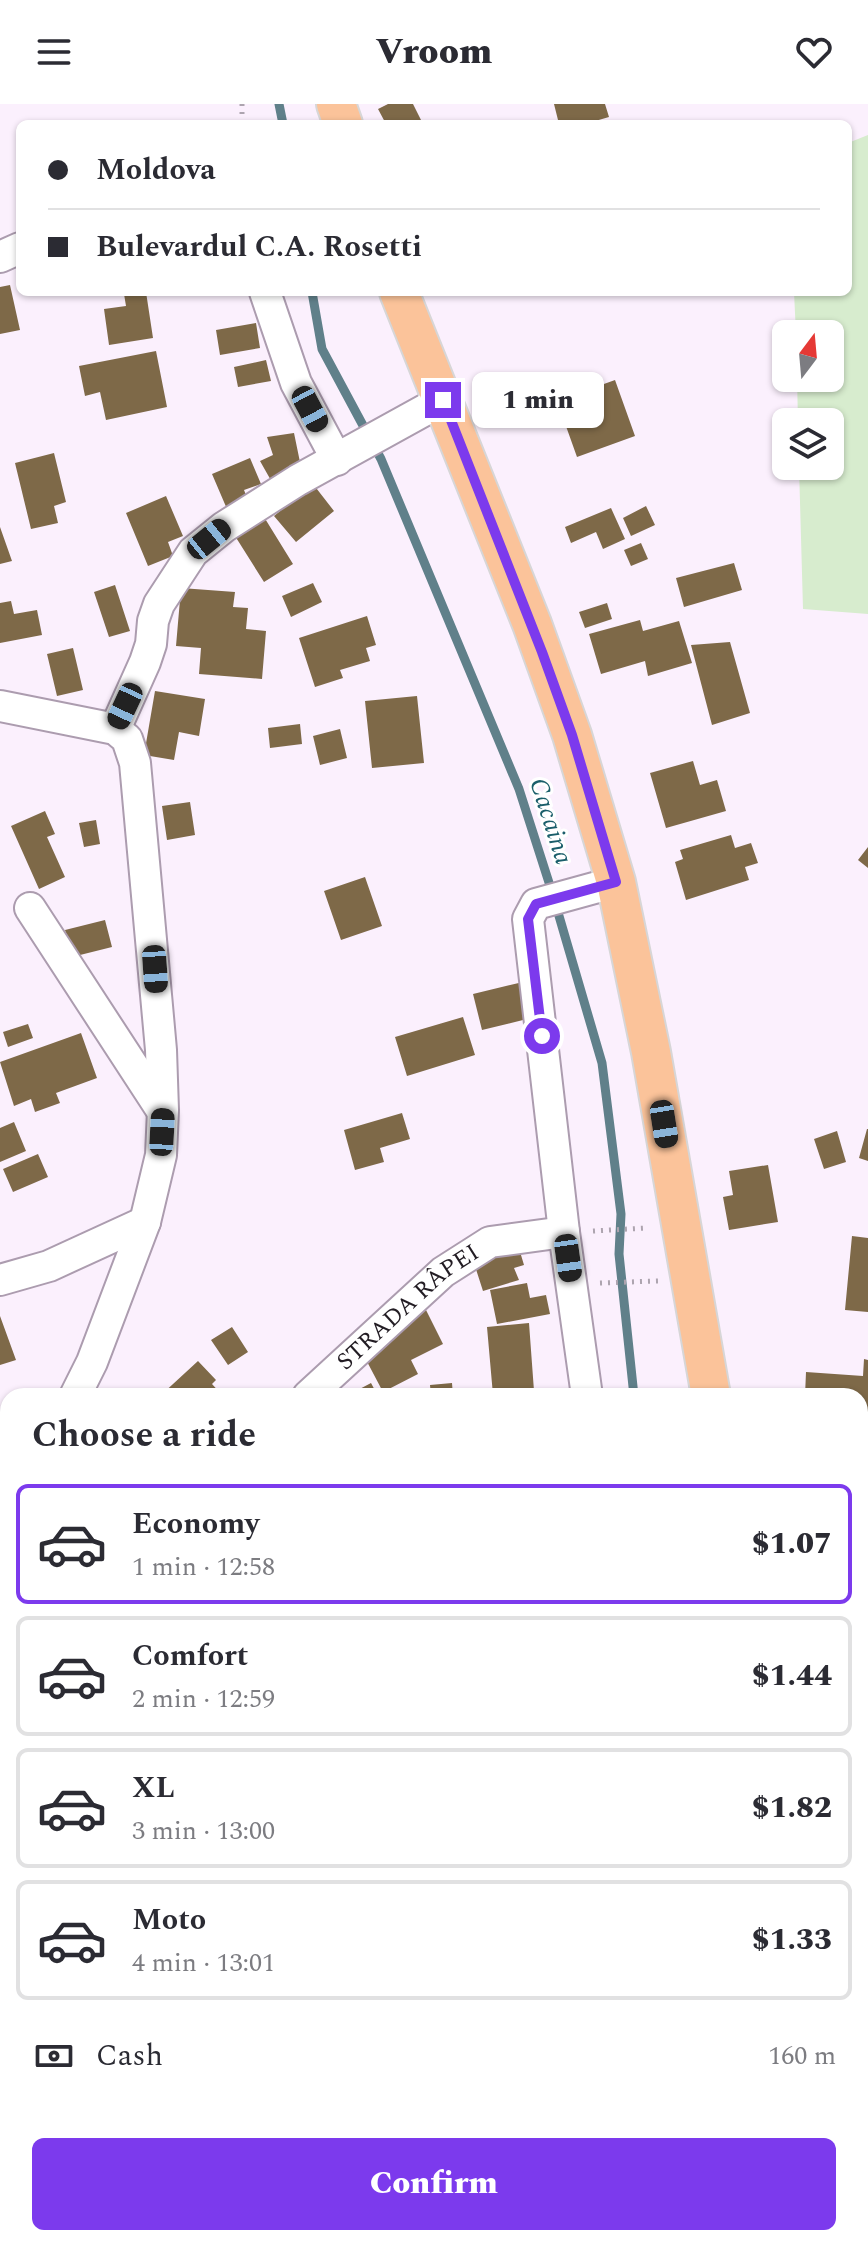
<!DOCTYPE html>
<html lang="en">
<head>
<meta charset="utf-8">
<style>
	body { margin:0; font-family:Spectral,serif; background:#f2f2f3; color:#2b2b33; height:100vh; display:flex; flex-direction:column; font-size:30px; white-space:nowrap }
	* { box-sizing:border-box; margin:0 }
	p { font-size:26px; color:#7c7c81 }
	.icon { flex:none; width:44px; height:44px; fill:none; stroke:currentColor; stroke-width:2; stroke-linecap:round; stroke-linejoin:round }
	.map { position:relative; flex:1; overflow:hidden }
	.drawer { position:absolute; left:0px; top:1284px; width:868px; height:858px; display:flex; flex-direction:column; background:#fff; border-radius:24px 24px 0 0; box-shadow:0 2px 6px #0004 }
	.drawer>* { flex:none }
	.guide { position:absolute; left:16px; top:16px; width:836px; height:176px; border-radius:12px; box-shadow:0 2px 6px #0004; display:grid; align-content:center; height:176px; padding:0 32px; background:#fff }
	.needle { width:52px; rotate:16deg }
	.tools { position:absolute; left:772px; top:216px; display:grid; gap:16px }
	.tools a { display:grid; place-items:center; width:72px; height:72px; border-radius:12px; background:#fff; box-shadow:0 2px 6px #0004; font-size:40px }
	.end { position:absolute; width:36px; height:36px; margin:-18px; border:10px solid #7c3aed; background:#fff; box-shadow:0 0 0 4px #fff }
	.from { border-radius:50% }
	.bubble { position:absolute; height:56px; border-radius:12px; background:#fff; box-shadow:0 2px 6px #0004; font-size:26px; font-weight:800; line-height:56px; text-align:center }
	.car { position:absolute; width:24px; height:48px; margin:-24px -12px; border-radius:10px; box-shadow:0 0 6px 2px #0007; background:linear-gradient(#222 24%,#8ab4d8 0 40%,#222 0 76%,#8ab4d8 0 86%,#222 0) }
	.guide b { display:flex; align-items:center; gap:28px; height:76px; font-size:30px }
	.guide b+b { border-top:2px solid #e1e1e2 }
	.guide i { width:20px; height:20px; background:#2b2b33 }
	ul { padding:0; list-style:none }
	li { display:flex; align-items:center; gap:24px; height:120px; margin:0 16px 12px; padding:0 16px; border:4px solid #e1e1e2; border-radius:12px }
	li div { flex:1 }
	li b { display:block; font-size:30px }
	li em { font-style:normal; font-weight:800 }
	li.current { border-color:#7c3aed }
	li>.icon { width:72px; height:72px; stroke-width:1.5 }
	h2 { padding:0 32px; font-size:36px; line-height:96px }
	.pay { display:flex; align-items:center; gap:20px; height:88px; padding:0 32px; font-size:30px }
	.pay p { margin-inline-start:auto }
	.cta { display:flex; gap:16px; margin-top:auto; padding:16px 32px }
	.cta a { flex:1; height:92px; border-radius:12px; background:#7c3aed; color:#fff; font-size:32px; font-weight:800; line-height:92px; text-align:center }
	header { display:flex; justify-content:space-between; align-items:center; height:104px; padding:0 32px; background:#fff; font-size:36px; font-weight:800 }
	.map>svg:first-child { display:block }
	.green { fill:#d7ecce }
	.lines { fill:none; stroke-linecap:round; stroke-linejoin:round }
	.stream { stroke:#60808a; stroke-width:9 }
	.building { fill:#7e6948 }
	.minor-casing { stroke:#ac9caf; stroke-width:34 }
	.major-casing { stroke:#d7d6d7; stroke-width:42 }
	.path { stroke:#ada4af; stroke-width:5; stroke-dasharray:2 6; stroke-linecap:butt }
	.minor { stroke:#fff; stroke-width:30 }
	.major { stroke:#fbc39a; stroke-width:38 }
	.route { stroke:#7c3aed; stroke-width:10 }
	.labels { text-anchor:middle; dominant-baseline:central; stroke-width:6; stroke-linejoin:round; paint-order:stroke }
	.street-label { font-size:24px; fill:#221c23; stroke:#fff }
	.water-label { font-size:26px; font-style:italic; fill:#1a5e6a; stroke:#fff }
</style>
</head>
<body>
<header><svg class="icon" aria-label="menu" viewBox="0 0 24 24"><path d="M4 6h16M4 12h16M4 18h16"/></svg>Vroom<svg class="icon" aria-label="heart" viewBox="0 0 24 24"><path d="M12 20l-8-8c-3-5 5-10 8-4 3-6 11-1 8 4z"/></svg></header>
<div class="map">
<svg width="868" height="2141" viewBox="0 0 868 2141">
	<rect width="100%" height="100%" fill="#fbf0fd"/>
	<path class="green" d="M868,31V510L803,505L799,362H830V318H798L797,274H830V230H796L794,188H848V39Z"/>
	<g class="lines">
		<path class="stream" d="M279,0L283,20
			M312,188L322,245L381,355L519,685L552,788L602,959L621,1110L619,1150L634,1292
			M860,2012L868,2034"/>
	</g>
	<path class="building" d="M388,0H413L423,20H386L378,5Z
		M554,0H605L609,13L585,20H559Z
		M10,181L20,226L0,230V183Z
		M138,188H146L153,234L109,241L104,205L126,202L124,190Z
		M256,219L260,244L220,251L216,226Z
		M156,247L167,303L106,316L100,288L85,292L79,262Z
		M266,256L271,277L238,283L234,263Z
		M615,276L635,332L577,353L557,297Z
		M294,329L301,363L273,380L260,357L273,351L267,333Z
		M54,349L66,398L54,402L58,419L31,425L15,359Z
		M250,354L261,380L244,386L248,396L227,405L212,370Z
		M313,380L334,407L296,438L274,412Z
		M166,392L183,432L168,438L173,452L148,462L126,409Z
		M646,402L655,421L631,432L623,414Z
		M611,404L625,435L603,445L596,428L571,439L565,423Z
		M264,413L293,460L264,478L235,432Z
		M0,423L12,457L0,460Z
		M641,439L648,455L631,462L624,446Z
		M734,459L742,486L684,503L676,474Z
		M313,479L322,498L291,513L282,492Z
		M115,481L130,527L109,533L94,488Z
		M181,484L235,488L233,503L248,504L246,525L266,527L262,575L199,570L201,544L176,542Z
		M11,497L14,510L37,506L42,531L0,539V499Z
		M607,499L612,515L585,524L579,508Z
		M367,512L376,541L366,544L370,557L340,566L343,574L315,583L299,534Z
		M640,516L643,527L679,517L692,559L648,572L645,557L601,570L589,530Z
		M730,538L750,609L712,621L691,541Z
		M73,544L83,586L57,592L47,550Z
		M155,587L205,595L199,632L179,628L174,656L144,651Z
		M417,592L424,659L372,664L365,597Z
		M300,620L302,640L270,644L268,624Z
		M340,625L347,654L320,661L313,632Z
		M693,657L700,681L717,676L726,707L666,724L650,669Z
		M190,698L195,731L167,736L162,702Z
		M45,707L55,730L47,733L65,773L39,785L11,722Z
		M96,716L100,740L84,743L79,719Z
		M731,731L735,744L751,739L758,759L745,763L749,776L686,796L675,758L683,755L680,746Z
		M868,743V764L858,756Z
		M365,773L382,822L341,836L324,787Z
		M105,816L112,843L72,853L65,826Z
		M523,878L531,914L482,926L473,890Z
		M463,913L475,951L407,972L395,933Z
		M28,920L33,934L8,943L3,928Z
		M81,929L97,974L56,989L60,999L35,1008L31,995L14,1002L0,958Z
		M402,1009L410,1035L380,1044L384,1058L355,1066L344,1026Z
		M14,1018L26,1047L0,1058V1024Z
		M867,1025H868V1057L859,1054Z
		M837,1027L846,1058L824,1065L814,1035Z
		M38,1050L48,1073L13,1088L3,1065Z
		M768,1061L778,1118L729,1126L723,1093L733,1091L729,1067Z
		M852,1132L868,1134V1208L845,1206Z
		M518,1141L524,1161L514,1164L519,1176L483,1187L473,1156Z
		M527,1179L530,1194L546,1191L550,1210L497,1220L490,1186Z
		M426,1206L443,1240L411,1256L418,1270L383,1288L363,1250L385,1227Z
		M0,1212L16,1256L0,1261Z
		M529,1219L534,1287L493,1291L487,1223Z
		M232,1223L248,1248L228,1261L211,1236Z
		M864,1255L868,1256V1374L860,1373V1292H805L806,1268L863,1272Z
		M198,1257L216,1276L212,1280L223,1292H160Z
		M371,1279L378,1292H356L354,1288Z
		M452,1279L453,1292H431L430,1281Z
		M0,1403H8V1435H0Z
		M7,1445L8,1488L0,1490V1446Z
		M8,2006V2054L0,2043V2012Z
		M861,2056L868,2079V2105L860,2108Z
		M131,2134H171L178,2141H123Z
		M186,2134H240L242,2141H188Z
		M338,2134H388L390,2141H340Z
		M423,2134H432L434,2141H405Z"/>
	<g class="lines">
		<g class="minor-casing">
			<g id="minor">
				<path d="M0,153L20,144"/>
				<path d="M265,188L296,279L337,356"/>
				<path d="M0,602L115,625L127,635L135,659L161,946L163,1006L161,1051L145,1118L92,1258L75,1292"/>
				<path d="M115,625L145,558L151,540L153,517L159,500L193,448L224,423L298,376L443,296"/>
				<path d="M30,804L161,1005"/>
				<path d="M0,1176L49,1162L145,1118"/>
				<path id="s1" d="M308,1292L443,1168L490,1138L564,1128"/>
				<path d="M587,1292L564,1128L528,815L536,800L616,778"/>
				<path d="M0,1603L8,1593"/>
				<path d="M0,2104L8,2113"/>
				<path d="M28,2134L35,2141"/>
				<path d="M702,2134L706,2141"/>
				<path d="M523,2141L531,2138"/>
			</g>
		</g>
		<g class="major-casing">
			<path id="major" d="M336,0L343,20
				M399,188L532,520L572,631L616,778L651,948L711,1292
				M860,1732L868,1754"/>
		</g>
		<path class="path" d="M242,0V20
			M593,1127L647,1124
			M600,1179L658,1177
			M860,1645L868,1642"/>
		<use href="#minor" class="minor"/>
		<use href="#major" class="major"/>
	</g>
	<g class="lines">
		<path class="route" d="M443,296L542,548L572,631L616,778L536,800L528,815L542,932"/>
	</g>
	<g class="labels">
		<g class="street-label">
			<text stroke="none"><textPath href="#s1" startOffset="134">STRADA RÂPEI</textPath></text>
		</g>
		<g class="water-label">
			<text transform="translate(551 717) rotate(72)">Cacaina</text>
		</g>
	</g>
</svg>
<div class="tools">
<a><svg class="needle" viewBox="-14 -14 28 28"><path d="M0-13l5 13h-10z" fill="#e53935"/><path d="M0 13l5-13h-10z" fill="#7c7c81"/></svg></a>
<a><svg class="icon" aria-label="layers" viewBox="0 0 24 24"><path d="M12 4l9 5-9 5-9-5zM3 14l9 5 9-5"/></svg></a>
</div>
<i class="end from" style="left:542px;top:932px"></i>
<i class="end" style="left:443px;top:296px"></i>
<div class="bubble" style="left:472px;top:268px;width:132px">1 min</div>
<i class="car" style="left:310px;top:305px;rotate:152deg"></i>
<i class="car" style="left:209px;top:435px;rotate:51deg"></i>
<i class="car" style="left:125px;top:602px;rotate:205deg"></i>
<i class="car" style="left:155px;top:865px;rotate:176deg"></i>
<i class="car" style="left:664px;top:1020px;rotate:171deg"></i>
<i class="car" style="left:162px;top:1028px;rotate:3deg"></i>
<i class="car" style="left:568px;top:1154px;rotate:172deg"></i>
<div class="guide">
<b><i class="from"></i>Moldova</b>
<b><i></i>Bulevardul C.A. Rosetti</b>
</div>
<section class="drawer">
<h2>Choose a ride</h2>
<ul>
<li class="current"><svg class="icon" aria-label="car" viewBox="0 0 24 24"><path d="M5 17H2v-5l4-1 3-4h7l3 4 3 1v5h-3M9 17h6M6 11h13"/><circle cx="7" cy="17" r="2"/><circle cx="17" cy="17" r="2"/></svg><div><b>Economy</b><p>1 min · 12:58</p></div><em>$1.07</em></li>
<li><svg class="icon" aria-label="car" viewBox="0 0 24 24"><path d="M5 17H2v-5l4-1 3-4h7l3 4 3 1v5h-3M9 17h6M6 11h13"/><circle cx="7" cy="17" r="2"/><circle cx="17" cy="17" r="2"/></svg><div><b>Comfort</b><p>2 min · 12:59</p></div><em>$1.44</em></li>
<li><svg class="icon" aria-label="car" viewBox="0 0 24 24"><path d="M5 17H2v-5l4-1 3-4h7l3 4 3 1v5h-3M9 17h6M6 11h13"/><circle cx="7" cy="17" r="2"/><circle cx="17" cy="17" r="2"/></svg><div><b>XL</b><p>3 min · 13:00</p></div><em>$1.82</em></li>
<li><svg class="icon" aria-label="car" viewBox="0 0 24 24"><path d="M5 17H2v-5l4-1 3-4h7l3 4 3 1v5h-3M9 17h6M6 11h13"/><circle cx="7" cy="17" r="2"/><circle cx="17" cy="17" r="2"/></svg><div><b>Moto</b><p>4 min · 13:01</p></div><em>$1.33</em></li>
</ul>
<div class="pay"><svg class="icon" aria-label="cash" viewBox="0 0 24 24"><path d="M3 7h18v10H3z"/><circle cx="12" cy="12" r="2"/></svg>Cash<p>160 m</p></div>
<div class="cta"><a>Confirm</a></div>
</section>
</div>
</body>
</html>
